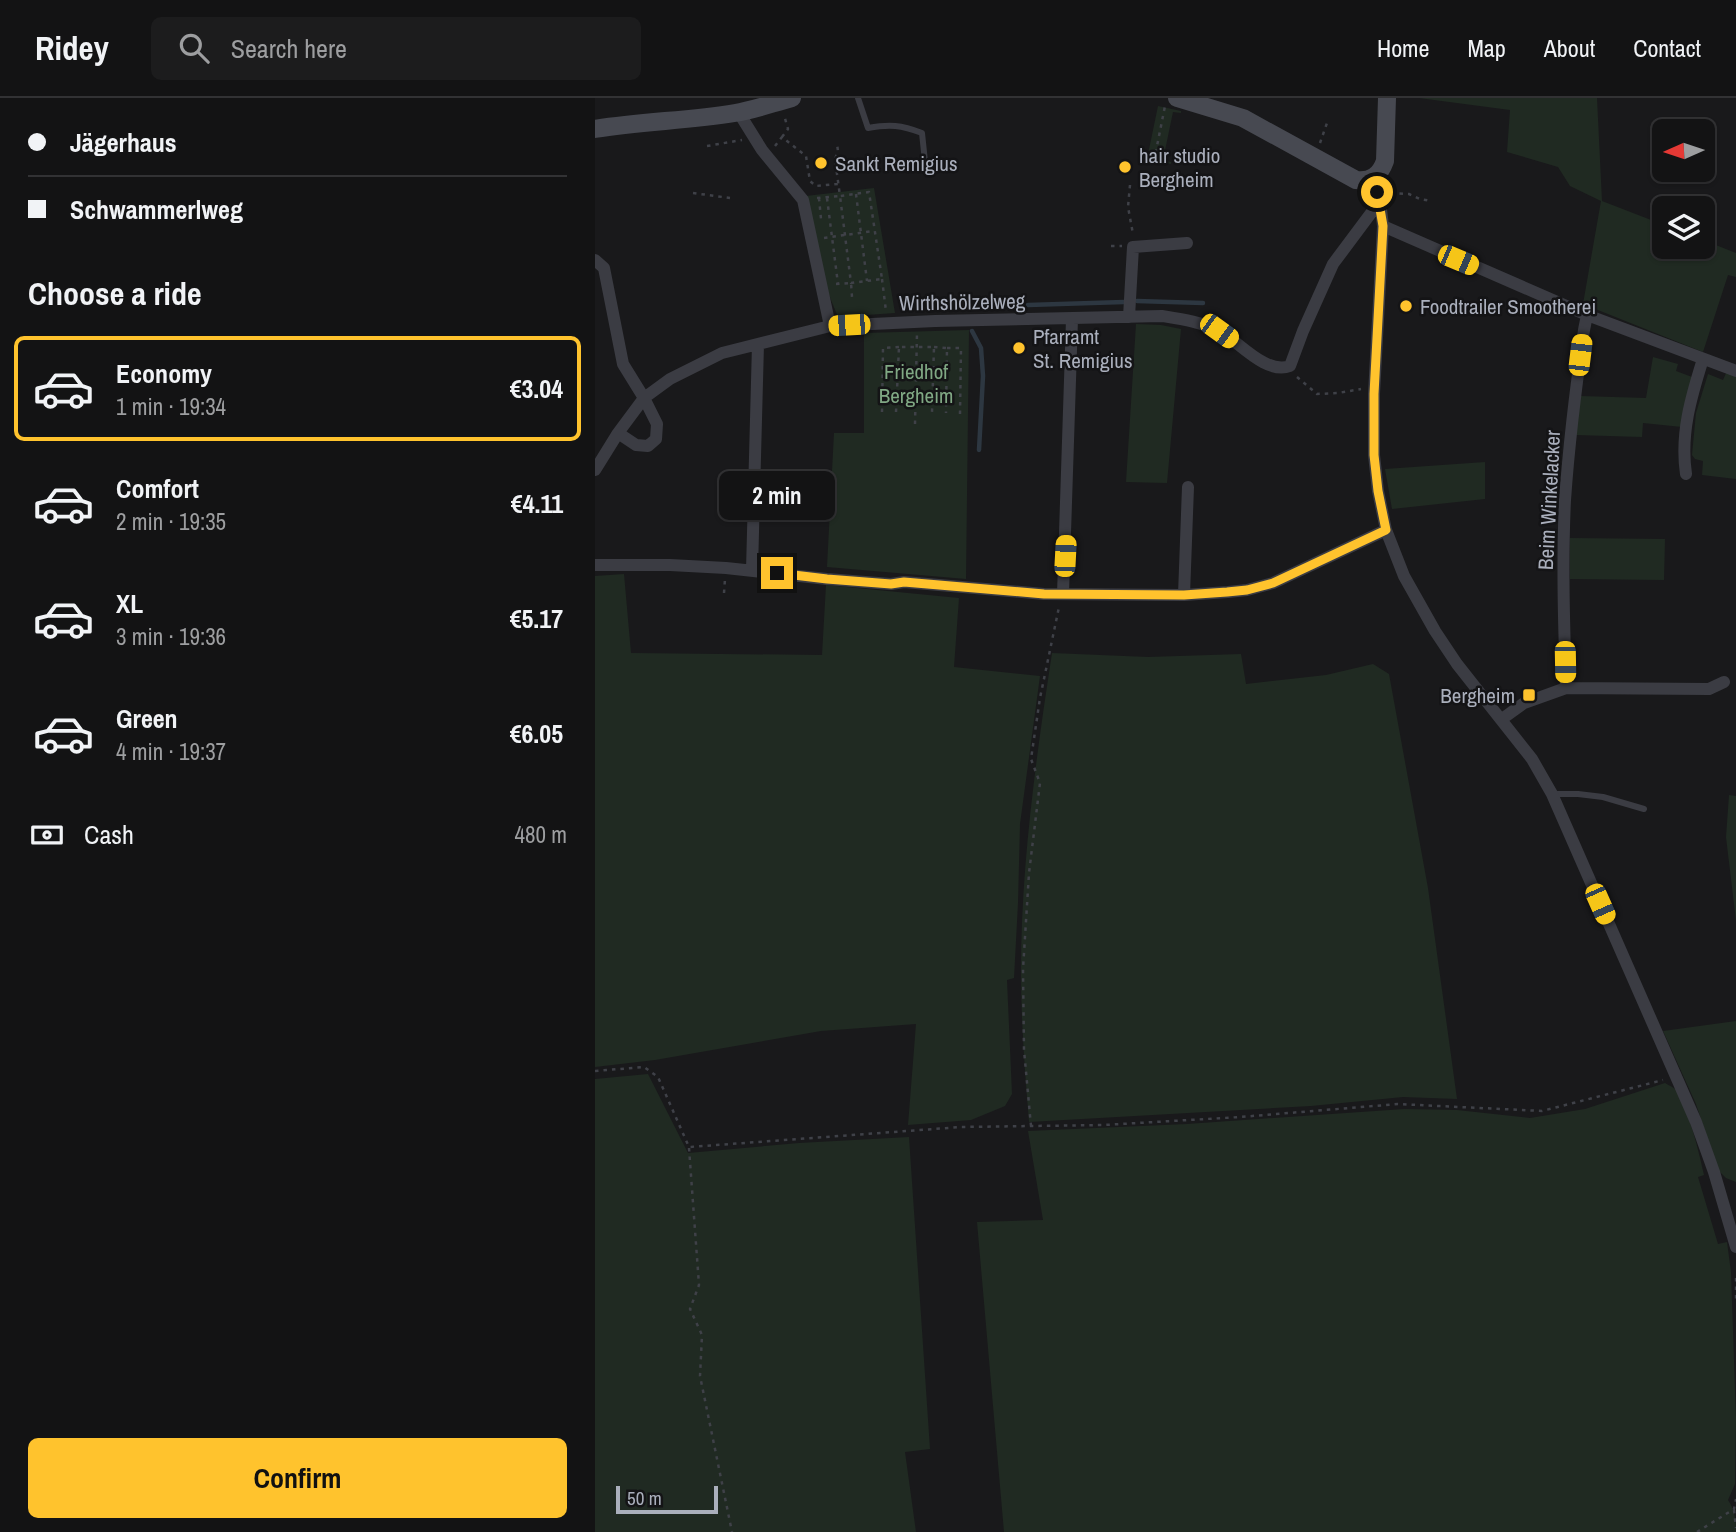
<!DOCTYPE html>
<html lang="en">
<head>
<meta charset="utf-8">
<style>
	body { margin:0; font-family:"Archivo Narrow",sans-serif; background:#1c1c1d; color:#f1f3f6; height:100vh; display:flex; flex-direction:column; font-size:26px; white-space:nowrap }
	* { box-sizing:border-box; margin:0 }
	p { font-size:23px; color:#9d9ea0 }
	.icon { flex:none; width:38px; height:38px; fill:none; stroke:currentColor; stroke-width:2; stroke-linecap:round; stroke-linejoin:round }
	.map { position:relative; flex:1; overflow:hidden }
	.drawer { display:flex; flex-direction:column; background:#131314; width:595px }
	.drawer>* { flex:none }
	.hud { display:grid; align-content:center; height:154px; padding:0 28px; background:#131314 }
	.needle { width:46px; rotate:267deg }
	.controls { position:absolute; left:1057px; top:21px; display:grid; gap:14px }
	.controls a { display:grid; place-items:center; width:63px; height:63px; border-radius:10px; background:#131314; box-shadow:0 2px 5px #0004,0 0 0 2px #323234; font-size:35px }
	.scale { position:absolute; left:21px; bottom:18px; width:102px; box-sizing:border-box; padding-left:7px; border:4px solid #aaafbc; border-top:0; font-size:19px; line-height:24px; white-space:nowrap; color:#aaafbc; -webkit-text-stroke:5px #141416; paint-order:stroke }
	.end { position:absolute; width:32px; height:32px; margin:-16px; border:9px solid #ffc32d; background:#111; box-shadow:0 0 0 4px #111 }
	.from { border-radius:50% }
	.bubble { position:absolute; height:49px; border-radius:10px; background:#131314; box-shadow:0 2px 5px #0004,0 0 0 2px #323234; font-size:23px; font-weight:700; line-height:49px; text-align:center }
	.car { position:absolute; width:21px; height:42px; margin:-21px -10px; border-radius:9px; box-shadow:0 0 5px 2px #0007; background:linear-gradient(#f5c518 24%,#345 0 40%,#f5c518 0 76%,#345 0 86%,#f5c518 0) }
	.hud b { display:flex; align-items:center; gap:24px; height:66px; font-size:26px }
	.hud b+b { border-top:2px solid #323234 }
	.hud i { width:18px; height:18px; background:#f1f3f6 }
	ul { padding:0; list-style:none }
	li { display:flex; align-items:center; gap:21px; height:105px; margin:0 14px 10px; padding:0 14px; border:4px solid transparent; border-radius:10px }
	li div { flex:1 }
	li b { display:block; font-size:26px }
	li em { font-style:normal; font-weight:700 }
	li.active { border-color:#ffc32d }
	li>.icon { width:63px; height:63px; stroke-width:1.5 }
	h2 { padding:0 28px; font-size:32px; line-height:84px }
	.pay { display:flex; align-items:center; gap:18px; height:77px; padding:0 28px; font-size:26px }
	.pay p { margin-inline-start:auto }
	.primary-button { display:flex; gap:14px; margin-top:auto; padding:14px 28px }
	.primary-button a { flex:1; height:80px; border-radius:10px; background:#ffc32d; color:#111; font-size:28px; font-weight:700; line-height:80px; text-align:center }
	header { display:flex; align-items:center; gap:42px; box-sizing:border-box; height:98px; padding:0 35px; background:#131314; border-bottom:2px solid #323234 }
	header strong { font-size:33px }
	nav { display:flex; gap:38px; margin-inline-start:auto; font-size:24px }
	.search { width:490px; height:63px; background:#1c1c1d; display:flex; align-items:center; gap:18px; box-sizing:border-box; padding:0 24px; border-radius:10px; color:#9d9ea0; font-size:26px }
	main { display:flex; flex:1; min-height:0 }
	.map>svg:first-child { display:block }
	.green { fill:#202a22 }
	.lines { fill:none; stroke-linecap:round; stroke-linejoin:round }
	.stream { stroke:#2d3741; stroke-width:4.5 }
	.path { stroke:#3f4148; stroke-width:2.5; stroke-dasharray:3.5 5; stroke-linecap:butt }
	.lane { stroke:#3b3c43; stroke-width:6 }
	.street { stroke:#3b3c43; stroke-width:12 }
	.secondary { stroke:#474951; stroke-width:18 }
	.route { stroke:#ffc32d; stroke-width:9 }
	.poi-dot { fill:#ffc32d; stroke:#141416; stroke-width:2.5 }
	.labels { text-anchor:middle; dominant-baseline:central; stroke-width:5; stroke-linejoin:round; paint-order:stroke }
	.poi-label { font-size:21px; fill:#aaafbc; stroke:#141416; text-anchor:start }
	.street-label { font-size:21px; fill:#aaafbc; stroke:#141416 }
	.park-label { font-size:21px; fill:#80a884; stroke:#141416 }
</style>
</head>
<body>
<header>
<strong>Ridey</strong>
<div class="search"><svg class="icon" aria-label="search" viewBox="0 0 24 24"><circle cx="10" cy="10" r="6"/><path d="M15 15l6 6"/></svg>Search here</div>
<nav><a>Home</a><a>Map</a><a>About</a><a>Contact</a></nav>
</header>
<main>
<section class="drawer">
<div class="hud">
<b><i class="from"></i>Jägerhaus</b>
<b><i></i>Schwammerlweg</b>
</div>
<h2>Choose a ride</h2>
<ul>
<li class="active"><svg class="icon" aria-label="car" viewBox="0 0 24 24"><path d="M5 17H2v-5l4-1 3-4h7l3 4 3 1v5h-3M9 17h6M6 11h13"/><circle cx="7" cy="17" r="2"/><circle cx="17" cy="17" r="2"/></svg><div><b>Economy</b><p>1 min · 19:34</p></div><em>€3.04</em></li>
<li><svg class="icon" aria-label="car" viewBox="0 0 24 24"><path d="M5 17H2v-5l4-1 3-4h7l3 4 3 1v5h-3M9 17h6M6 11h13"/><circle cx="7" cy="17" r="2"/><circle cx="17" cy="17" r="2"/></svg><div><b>Comfort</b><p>2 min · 19:35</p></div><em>€4.11</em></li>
<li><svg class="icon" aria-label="car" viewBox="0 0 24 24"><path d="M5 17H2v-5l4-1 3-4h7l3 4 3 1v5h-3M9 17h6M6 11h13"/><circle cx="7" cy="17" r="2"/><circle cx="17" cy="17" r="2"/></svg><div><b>XL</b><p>3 min · 19:36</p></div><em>€5.17</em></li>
<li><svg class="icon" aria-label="car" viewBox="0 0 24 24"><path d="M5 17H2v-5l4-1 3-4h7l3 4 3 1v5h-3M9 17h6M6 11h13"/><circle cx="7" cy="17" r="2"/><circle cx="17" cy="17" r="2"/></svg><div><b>Green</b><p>4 min · 19:37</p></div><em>€6.05</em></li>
</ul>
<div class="pay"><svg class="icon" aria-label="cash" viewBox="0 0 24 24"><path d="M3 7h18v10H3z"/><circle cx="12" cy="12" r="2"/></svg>Cash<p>480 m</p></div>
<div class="primary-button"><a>Confirm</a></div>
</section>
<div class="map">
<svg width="1141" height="1434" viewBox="0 0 1141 1434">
	<rect width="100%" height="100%" fill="#19191b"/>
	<path class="green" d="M824,0H1002L1007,103L1069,127V149H1108V142L1141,155V179L1133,177L1108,254L988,206L1006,103L975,88L963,69L912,54L915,12Z
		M563,8L586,13V15L578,14L568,62L576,64V66L552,61Z
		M279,90L300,215L243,219L232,192L211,98Z
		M541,226L566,227L586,231L572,385L531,384Z
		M374,232L371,481L232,469L239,335H269V235Z
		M1058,259L1083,266L1081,273L1097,279L1087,329L1048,325L1047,339L981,337L985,298L1051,300Z
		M1132,273L1141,277V381L1107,377L1108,363L1100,361L1097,357L1101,315L1113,276L1128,282Z
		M890,364V401L797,411L790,371Z
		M975,440L1070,441L1069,482L975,481Z
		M29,476L36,555L227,557L231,487L364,500L359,569L445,578L425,726L423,805L419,880L412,882L417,996L410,1008L376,1022L313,1027L321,926L226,933L60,962L0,969V478Z
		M457,555L553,559L646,556L651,586L731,577L778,566L794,576L833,790L862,1001L808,999L716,1008L434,1024C430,974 426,924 426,874C426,767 441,660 457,555Z
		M1134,697L1141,698V823L1131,739Z
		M1141,923V1084L1131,1080L1123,1072L1101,1006L1068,933Z
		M53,976L93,1055L204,1045L314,1039L335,1351L310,1354L321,1434H0V981Z
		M1070,985C1073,987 1078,989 1080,991C1092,1004 1105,1058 1109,1077L1103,1079L1123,1146L1132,1144L1136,1174L1141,1322L1140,1386L1133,1402C1140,1413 1141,1421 1141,1434H409L382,1124L448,1122L433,1033L592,1026L809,1011L862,1012L935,1020L990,1011Z"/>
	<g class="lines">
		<path class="stream" d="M542,203L608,205
			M433,207L529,204
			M377,211V208L422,207
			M377,233L386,250L388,278L384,352"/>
		<path class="path" d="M187,39L193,31L189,17
			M725,45L732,25
			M112,48L147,42
			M180,48L187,39L211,58L215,83L221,88L243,86
			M559,63L570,8
			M535,87L533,109L538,136
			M98,95L135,100
			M796,95L814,96L825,101L836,103
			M261,96L272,183
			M222,100L245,98L256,185L287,181L274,94L245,98L240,61L243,53L242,46
			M224,100L226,121
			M232,100L243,186H238
			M229,140L278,133
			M516,148H527
			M287,181L291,213
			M241,186L256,185L257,199
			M339,249L352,250L351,315
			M352,250H366L365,316
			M702,279L722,296L743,295L766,291
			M287,314L288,250L304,249
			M301,314L304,249H339L337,314
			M320,326L322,235
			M129,495L130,481
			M0,973L49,969L63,979L94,1049L366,1029L509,1027L645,1019L803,1006L947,1013L1068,982
			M436,1028L429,952L428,871L434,775L445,685L436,661L445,600L464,509
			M94,1050L104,1187L95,1211L107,1237L105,1278L137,1434
			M1141,1180V1203
			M1139,1412L1141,1430
			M1102,1434L1139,1411L1141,1401"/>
		<path class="lane" d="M263,0L273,30C295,26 306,27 327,35L331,73
			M959,696H983L1008,699L1049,711"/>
		<path class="street" d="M144,15L167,52L208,102L235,228
			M778,80L785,103L788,128L779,296V357L783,393L791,432L809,478L840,533L862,566L937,661L957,696L1101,1024L1119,1074L1141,1149
			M788,128L992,217L1141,273
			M0,162L9,170L28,266L49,300L62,326L61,341L53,348L41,347L23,335
			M534,219L538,149L592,145
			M0,372L23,335L49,300L75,281L127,255L235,228L340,223L567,218C586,221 607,224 625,233C644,244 671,277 695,268L708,233L738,166L785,103
			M1091,376C1085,336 1096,299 1108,261
			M0,467H75L131,470L232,481L296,486L309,484L449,496L589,497L633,494L652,492L678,485L791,432
			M157,472L163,246
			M468,496L477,221
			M589,497L593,389
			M971,590C969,527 967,465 970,402C974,345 981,288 989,232L992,217
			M907,621L929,605L971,590L1114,591L1129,584"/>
		<path class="secondary" d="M582,0L648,20L761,82C776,84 785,77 790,63L792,0
			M0,31C47,23 93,23 140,15C159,12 178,5 197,0"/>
	</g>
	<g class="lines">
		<path class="route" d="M182,475L232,481L296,486L309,484L449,496L589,497L632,494L652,492L678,485L791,432L783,393L779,357V296L788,128L782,94"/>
	</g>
	<g class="poi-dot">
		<circle cx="226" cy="65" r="7"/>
		<circle cx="530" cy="69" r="7"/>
		<circle cx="811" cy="208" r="7"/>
		<circle cx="424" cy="250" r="7"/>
		<rect x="927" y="590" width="14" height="14" rx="3.5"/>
	</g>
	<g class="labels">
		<g class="poi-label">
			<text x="544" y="57">hair studio<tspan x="544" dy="24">Bergheim</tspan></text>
			<text x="240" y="65">Sankt Remigius</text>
			<text x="825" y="208">Foodtrailer Smootherei</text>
			<text x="438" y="238">Pfarramt<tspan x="438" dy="24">St. Remigius</tspan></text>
			<text x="920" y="597" text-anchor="end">Bergheim</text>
		</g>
		<g class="street-label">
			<text transform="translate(367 204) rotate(-1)">Wirthshölzelweg</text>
			<text transform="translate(954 402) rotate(-87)">Beim Winkelacker</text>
		</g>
		<g class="park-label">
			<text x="321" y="273">Friedhof<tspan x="321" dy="24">Bergheim</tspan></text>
		</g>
	</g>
</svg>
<div class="controls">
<a><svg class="needle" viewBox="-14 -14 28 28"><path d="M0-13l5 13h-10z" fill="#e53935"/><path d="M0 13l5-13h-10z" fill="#9d9ea0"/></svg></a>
<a><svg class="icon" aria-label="layers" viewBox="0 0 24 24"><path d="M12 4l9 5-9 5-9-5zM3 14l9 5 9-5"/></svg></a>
</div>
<div class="scale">50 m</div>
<i class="end from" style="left:782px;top:94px"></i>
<i class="end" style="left:182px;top:475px"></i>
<div class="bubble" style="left:124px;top:373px;width:116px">2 min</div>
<i class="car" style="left:863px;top:162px;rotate:113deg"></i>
<i class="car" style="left:254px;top:227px;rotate:267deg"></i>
<i class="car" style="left:624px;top:233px;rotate:126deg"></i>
<i class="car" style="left:985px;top:257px;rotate:7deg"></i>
<i class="car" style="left:470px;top:458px;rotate:3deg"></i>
<i class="car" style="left:970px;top:564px;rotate:179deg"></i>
<i class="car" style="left:1005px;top:806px;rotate:156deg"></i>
</div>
</main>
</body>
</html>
